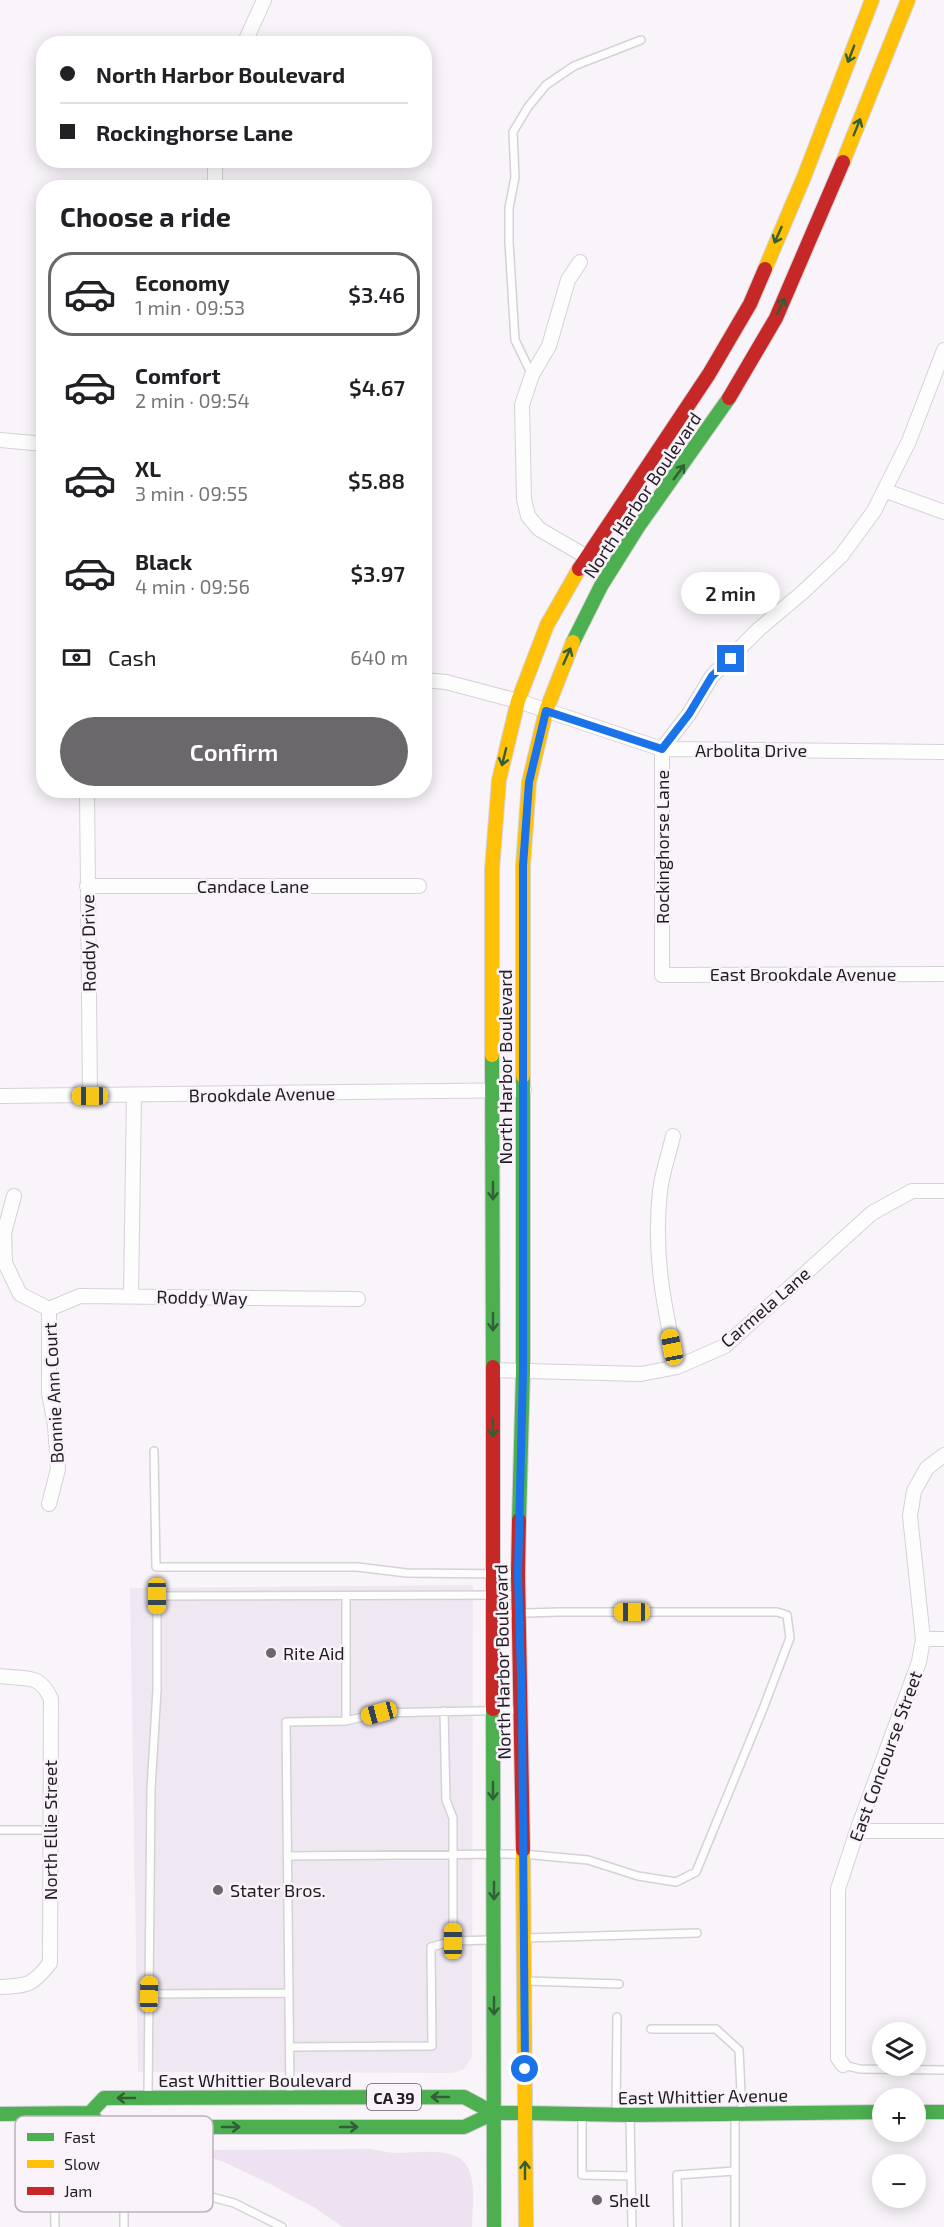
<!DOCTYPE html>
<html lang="en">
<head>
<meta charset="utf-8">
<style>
	body { margin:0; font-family:"Exo 2",sans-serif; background:#f6f6f6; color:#202124; height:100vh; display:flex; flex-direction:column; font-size:22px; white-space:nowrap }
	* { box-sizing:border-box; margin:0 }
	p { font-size:20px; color:#757577 }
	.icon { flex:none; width:33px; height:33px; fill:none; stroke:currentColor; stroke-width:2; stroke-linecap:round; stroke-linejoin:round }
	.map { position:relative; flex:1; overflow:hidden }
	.sheet { position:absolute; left:36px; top:180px; width:396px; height:618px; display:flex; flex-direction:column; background:#fff; border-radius:24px; box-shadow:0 3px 15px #0003 }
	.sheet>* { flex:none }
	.hud { position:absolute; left:36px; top:36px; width:396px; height:132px; border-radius:24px; box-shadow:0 3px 15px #0003; display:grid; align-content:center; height:132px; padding:0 24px; background:#fff }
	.tools { position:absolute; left:872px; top:2022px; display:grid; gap:12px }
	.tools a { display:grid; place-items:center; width:54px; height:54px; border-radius:50%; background:#fff; box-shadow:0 3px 15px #0003; font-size:30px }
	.end { position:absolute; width:27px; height:27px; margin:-14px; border:8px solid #1a73e8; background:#fff; box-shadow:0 0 0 3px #fff }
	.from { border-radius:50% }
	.bubble { position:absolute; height:42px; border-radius:21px; background:#fff; box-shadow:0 3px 15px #0003; font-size:20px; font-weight:600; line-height:42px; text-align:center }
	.car { position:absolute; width:18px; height:36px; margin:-18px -9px; border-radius:8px; box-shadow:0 0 4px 2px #0007; background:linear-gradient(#f5c518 24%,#345 0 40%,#f5c518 0 76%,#345 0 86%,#f5c518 0) }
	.hud b { display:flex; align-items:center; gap:21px; height:57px; font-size:22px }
	.hud b+b { border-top:2px solid #e0e0e0 }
	.hud i { width:15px; height:15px; background:#202124 }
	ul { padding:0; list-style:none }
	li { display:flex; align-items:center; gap:18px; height:84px; margin:0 12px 9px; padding:0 12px; border:3px solid transparent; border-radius:24px }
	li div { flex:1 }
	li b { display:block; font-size:22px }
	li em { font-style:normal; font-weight:600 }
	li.selected { border-color:#6b686c }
	li>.icon { width:54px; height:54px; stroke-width:1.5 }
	h2 { padding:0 24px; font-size:27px; line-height:72px }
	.pay { display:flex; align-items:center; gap:15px; height:66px; padding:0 24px; font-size:22px }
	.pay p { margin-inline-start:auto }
	.action { display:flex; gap:12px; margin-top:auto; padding:12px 24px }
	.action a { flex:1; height:69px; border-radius:36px; background:#6b686c; color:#fff; font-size:24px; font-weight:600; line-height:69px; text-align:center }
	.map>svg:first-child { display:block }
	.built { fill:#efe7f2 }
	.green { fill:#eee1f2 }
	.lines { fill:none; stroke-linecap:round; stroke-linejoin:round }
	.lane-casing { stroke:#d5d2d6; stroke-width:10 }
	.street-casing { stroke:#d5d2d6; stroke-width:16 }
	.fast-casing { stroke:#d5d2d6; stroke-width:16 }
	.slow-casing { stroke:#d5d2d6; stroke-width:16 }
	.jam-casing { stroke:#d5d2d6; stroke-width:16 }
	.lane { stroke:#fefdfe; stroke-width:7 }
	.street { stroke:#fefdfe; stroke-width:14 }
	.fast { stroke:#4caf50; stroke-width:14 }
	.slow { stroke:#ffc107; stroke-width:14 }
	.jam { stroke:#c62828; stroke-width:14 }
	.oneway { stroke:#335f36 }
	.route { stroke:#1a73e8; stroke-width:8 }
	.poi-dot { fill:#6b686c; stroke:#f9f2fb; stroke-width:2 }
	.labels { text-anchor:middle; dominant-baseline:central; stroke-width:5; stroke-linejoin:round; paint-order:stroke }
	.shield { fill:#f9f2fb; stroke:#605d62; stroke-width:1.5 }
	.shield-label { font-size:16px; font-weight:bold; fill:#1f1d20 }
	.street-label { font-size:18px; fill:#1f1d20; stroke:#f9f2fb }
	.poi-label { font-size:18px; fill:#1f1d20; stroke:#f9f2fb; text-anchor:start }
	.key { fill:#f9f2fb; stroke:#b8b2b9; stroke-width:1.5 }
	.key-label { font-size:16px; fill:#1f1d20 }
</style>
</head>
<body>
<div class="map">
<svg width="944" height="2227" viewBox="0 0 944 2227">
	<rect width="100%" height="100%" fill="#f8f4f9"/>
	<path class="built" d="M473,1585L472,2057L464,2069L453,2073L138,2072L130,1588Z"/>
	<path class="green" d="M371,2149C381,2151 390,2153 399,2153C423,2153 464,2144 471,2176C475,2191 472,2211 472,2227H343L315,2208L268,2183L224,2162L205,2156L214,2150Z"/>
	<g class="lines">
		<g class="lane-casing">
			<path id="lane" d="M532,375L515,340L509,242V208L515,177L513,132L528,107L546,85L574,66L641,40
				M154,1451L156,1567H357L407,1573L515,1574
				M346,1597V1721
				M444,1711L446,1800L453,1818V1941
				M0,1830H50
				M287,1856L523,1854L588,1860L638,1876L676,1882L696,1872L763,1709L790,1638L787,1615L777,1612H560L495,1614
				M526,1938L697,1933
				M527,1981L619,1984
				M149,1994L289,1993
				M651,2029H716L739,2050L742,2113
				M290,2047L432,2046L431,1947L453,1941L490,1940
				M843,2065L860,2069L944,2070
				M290,2094L286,1722L346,1721L379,1713L519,1710
				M148,2095L151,1789L157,1690V1596L516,1595
				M616,2115L617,2017
				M582,2116V2175L631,2176
				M53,2117L55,2227
				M630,2117L632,2227
				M91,2122L94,2171L97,2175L124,2176
				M191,2130L189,2191L234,2203L282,2227
				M124,2227V2176H141L153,2170L156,2159L155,2130
				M678,2227L677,2175L735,2171V2115
				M735,2227V2171"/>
		</g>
		<g class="street-casing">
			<path id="street" d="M244,44L264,0
				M215,160V188
				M580,262L568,280L549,346L532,375L522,405L524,499L528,516L539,529L587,557
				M944,350L909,441L874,511L841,556L803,592L759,629L712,676L689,714L662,749V975L944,974
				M0,440L44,444
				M886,491L944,512
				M424,680L446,682L518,701L662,749L944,752
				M87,790L90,1096
				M87,886H419
				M0,1096L524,1090
				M673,1136C669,1154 662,1173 660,1191C653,1255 664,1306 677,1367
				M14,1196L4,1233L5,1263L20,1294L49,1309V1393L55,1425L58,1469L49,1504
				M131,1296L134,1095
				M49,1309L80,1296L358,1299
				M494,1370L641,1374L677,1367L725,1346L872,1213L912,1191H944
				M923,1639H944
				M0,1676C25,1680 39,1672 51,1699L50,1963C33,1985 28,1986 0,1987
				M857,1831H944
				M843,2065L838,2058V1889L857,1831L919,1662L923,1639L910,1516L914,1491L927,1468L944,1455"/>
		</g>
		<g class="fast-casing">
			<path id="fast" d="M573,642L601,586L638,527L729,398
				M492,1055L493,1367
				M519,1520L523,1371V1076
				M493,1709L494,2227
				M915,2112H944
				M90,2113L102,2127H464L494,2113H525
				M525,2113L630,2115L882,2112
				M0,2114L90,2113L104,2098L464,2097L494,2113"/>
		</g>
		<g class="slow-casing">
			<path id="slow" d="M843,162L908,0
				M765,269L804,177L872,0
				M492,1055V870L499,780L518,701L547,625L579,569
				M523,1076V866L529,782L546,711L573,642
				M523,1850L526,2227"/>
		</g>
		<g class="jam-casing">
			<path id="jam" d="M729,398L776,318L843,162
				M579,569L709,374L750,304L765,269
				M493,1367V1709
				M519,1520L518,1574L523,1850"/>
		</g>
		<use href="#lane" class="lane"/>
		<use href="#street" class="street"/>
		<use href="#fast" class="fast"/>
		<use href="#slow" class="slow"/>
		<use href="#jam" class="jam"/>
	</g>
	<defs><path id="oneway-shaft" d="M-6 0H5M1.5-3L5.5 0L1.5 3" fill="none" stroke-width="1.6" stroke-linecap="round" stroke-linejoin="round" transform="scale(1.5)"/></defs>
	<g class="oneway">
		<use href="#oneway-shaft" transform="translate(851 54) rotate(111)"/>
		<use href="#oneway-shaft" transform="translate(857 127) rotate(-68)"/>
		<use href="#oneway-shaft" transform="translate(778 235) rotate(114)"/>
		<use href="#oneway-shaft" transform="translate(781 306) rotate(-65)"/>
		<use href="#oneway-shaft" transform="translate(679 472) rotate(-54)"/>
		<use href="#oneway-shaft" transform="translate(567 656) rotate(-66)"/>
		<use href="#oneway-shaft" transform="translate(504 757) rotate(104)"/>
		<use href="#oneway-shaft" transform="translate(493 1191) rotate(90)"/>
		<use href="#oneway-shaft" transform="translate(493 1322) rotate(90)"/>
		<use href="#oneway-shaft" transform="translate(493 1428) rotate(90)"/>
		<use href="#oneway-shaft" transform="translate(493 1791) rotate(90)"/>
		<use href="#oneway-shaft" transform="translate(494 1891) rotate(90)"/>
		<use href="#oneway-shaft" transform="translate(494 2006) rotate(90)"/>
		<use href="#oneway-shaft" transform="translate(440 2097) rotate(180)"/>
		<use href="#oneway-shaft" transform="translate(126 2098) rotate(180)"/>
		<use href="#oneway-shaft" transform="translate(231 2127)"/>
		<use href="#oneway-shaft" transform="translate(349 2127)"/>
		<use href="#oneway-shaft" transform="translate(525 2170) rotate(-90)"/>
	</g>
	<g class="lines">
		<path class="route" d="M525,2069L522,1710L518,1574L523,1371V866L529,782L546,711L662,749L689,714L712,676L731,659"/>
	</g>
	<g class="poi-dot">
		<circle cx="271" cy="1653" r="6"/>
		<circle cx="218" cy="1890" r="6"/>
		<circle cx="597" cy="2200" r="6"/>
	</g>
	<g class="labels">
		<rect class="shield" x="367" y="2084" width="54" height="26" rx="4.5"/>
		<g class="shield-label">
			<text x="394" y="2097">CA 39</text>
		</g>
		<g class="street-label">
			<text transform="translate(642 495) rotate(-56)">North Harbor Boulevard</text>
			<text x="751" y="750">Arbolita Drive</text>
			<text transform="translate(662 847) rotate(-90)">Rockinghorse Lane</text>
			<text x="253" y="886">Candace Lane</text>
			<text transform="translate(88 943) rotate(-91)">Roddy Drive</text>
			<text x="803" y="974">East Brookdale Avenue</text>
			<text transform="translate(505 1067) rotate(-90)">North Harbor Boulevard</text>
			<text transform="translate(262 1094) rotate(-1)">Brookdale Avenue</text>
			<text transform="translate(202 1297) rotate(1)">Roddy Way</text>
			<text transform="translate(765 1307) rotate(-41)">Carmela Lane</text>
			<text transform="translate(53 1393) rotate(-93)">Bonnie Ann Court</text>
			<text transform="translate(502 1662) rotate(-91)">North Harbor Boulevard</text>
			<text transform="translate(885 1756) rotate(-70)">East Concourse Street</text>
			<text transform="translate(50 1830) rotate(-90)">North Ellie Street</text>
			<text x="255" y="2080">East Whittier Boulevard</text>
			<text transform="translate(703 2096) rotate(-1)">East Whittier Avenue</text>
		</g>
		<g class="poi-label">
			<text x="283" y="1653">Rite Aid</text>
			<text x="230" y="1890">Stater Bros.</text>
			<text x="609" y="2200">Shell</text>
		</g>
	</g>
	<rect x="15" y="2116" width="198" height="96" rx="9" class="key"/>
	<rect x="27" y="2133" width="27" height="8" fill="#4caf50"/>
	<rect x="27" y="2160" width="27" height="8" fill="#ffc107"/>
	<rect x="27" y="2187" width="27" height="8" fill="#c62828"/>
	<g class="key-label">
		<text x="64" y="2143">Fast</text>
		<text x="64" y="2170">Slow</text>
		<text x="64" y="2197">Jam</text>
	</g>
</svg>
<div class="tools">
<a><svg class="icon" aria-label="layers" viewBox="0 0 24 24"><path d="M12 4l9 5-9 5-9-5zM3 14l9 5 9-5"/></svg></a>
<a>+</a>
<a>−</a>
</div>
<i class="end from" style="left:525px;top:2069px"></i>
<i class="end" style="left:731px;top:659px"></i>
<div class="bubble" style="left:681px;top:572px;width:99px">2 min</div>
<i class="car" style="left:90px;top:1096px;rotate:270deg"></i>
<i class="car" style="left:672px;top:1347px;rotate:349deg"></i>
<i class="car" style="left:157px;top:1596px;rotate:180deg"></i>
<i class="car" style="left:632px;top:1612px;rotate:270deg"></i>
<i class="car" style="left:379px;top:1713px;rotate:255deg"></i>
<i class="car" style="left:453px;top:1941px;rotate:0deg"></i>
<i class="car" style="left:149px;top:1994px;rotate:1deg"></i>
<div class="hud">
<b><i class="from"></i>North Harbor Boulevard</b>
<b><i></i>Rockinghorse Lane</b>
</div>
<section class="sheet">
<h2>Choose a ride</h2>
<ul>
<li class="selected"><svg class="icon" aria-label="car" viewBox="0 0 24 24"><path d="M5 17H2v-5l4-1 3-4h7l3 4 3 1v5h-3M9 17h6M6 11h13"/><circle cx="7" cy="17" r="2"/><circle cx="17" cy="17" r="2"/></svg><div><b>Economy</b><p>1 min · 09:53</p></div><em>$3.46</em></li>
<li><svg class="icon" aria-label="car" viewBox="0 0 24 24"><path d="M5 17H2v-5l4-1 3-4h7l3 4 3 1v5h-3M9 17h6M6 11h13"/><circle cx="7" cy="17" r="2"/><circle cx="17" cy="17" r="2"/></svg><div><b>Comfort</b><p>2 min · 09:54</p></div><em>$4.67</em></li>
<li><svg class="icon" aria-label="car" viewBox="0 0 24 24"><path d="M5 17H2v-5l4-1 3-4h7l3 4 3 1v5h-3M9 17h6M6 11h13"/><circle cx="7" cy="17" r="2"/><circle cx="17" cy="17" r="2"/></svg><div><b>XL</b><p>3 min · 09:55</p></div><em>$5.88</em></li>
<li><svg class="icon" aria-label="car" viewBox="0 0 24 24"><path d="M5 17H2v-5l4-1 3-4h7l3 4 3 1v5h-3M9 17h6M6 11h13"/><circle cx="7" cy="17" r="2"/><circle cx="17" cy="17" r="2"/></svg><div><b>Black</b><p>4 min · 09:56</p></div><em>$3.97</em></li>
</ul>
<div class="pay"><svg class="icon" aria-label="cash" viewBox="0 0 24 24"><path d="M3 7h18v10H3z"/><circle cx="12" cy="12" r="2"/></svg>Cash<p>640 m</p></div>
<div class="action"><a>Confirm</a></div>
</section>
</div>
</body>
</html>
